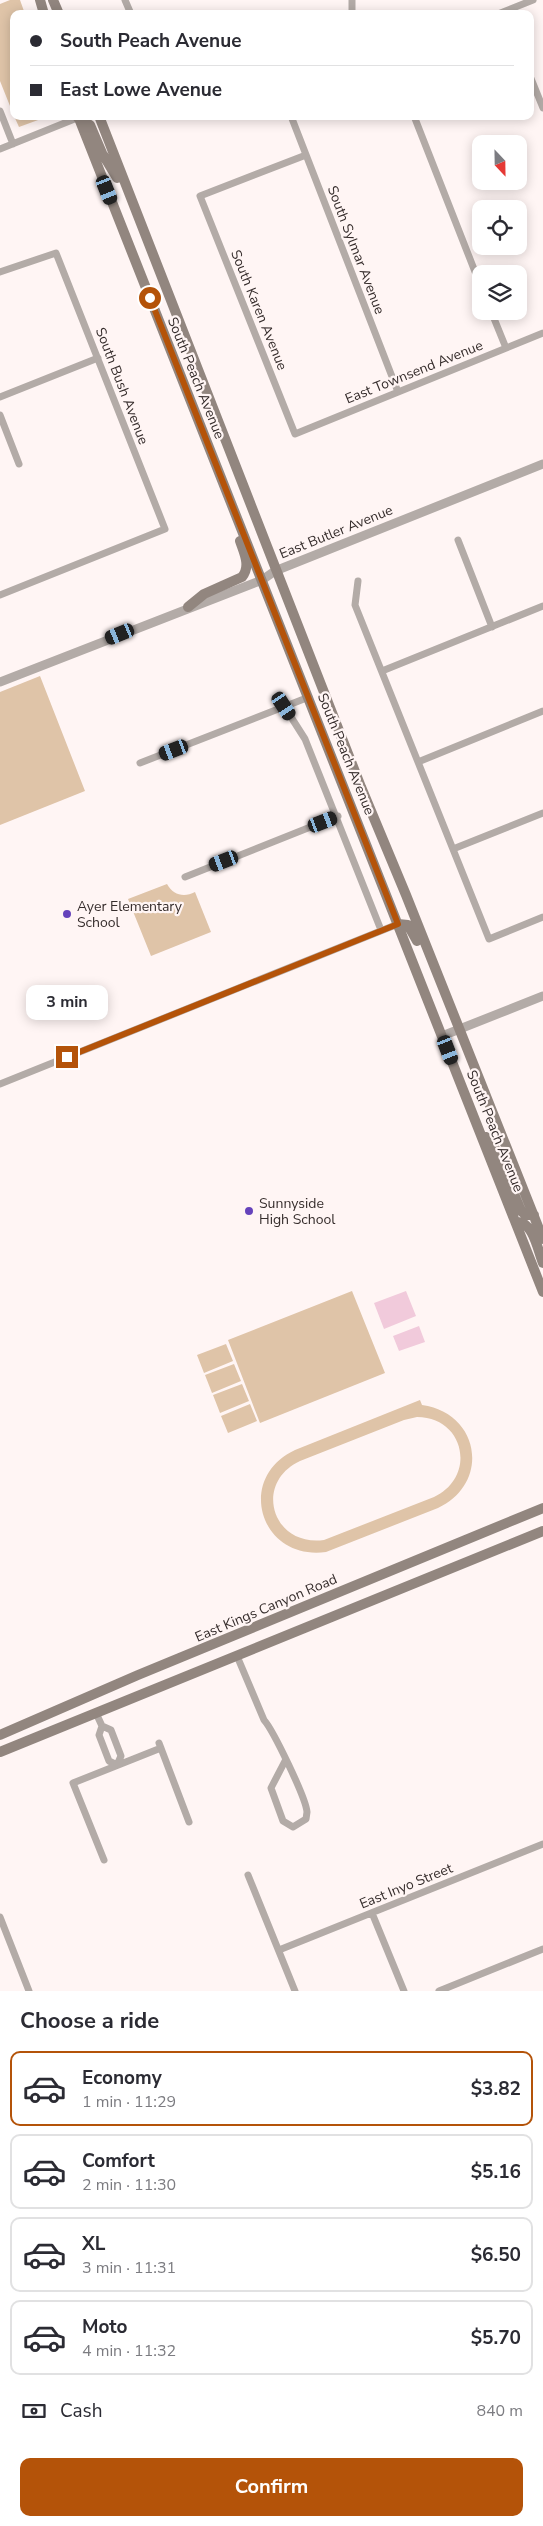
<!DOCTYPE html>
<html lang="en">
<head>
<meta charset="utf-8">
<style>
	body { margin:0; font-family:"Nunito Sans",sans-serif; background:#f2f2f3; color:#2b2b33; height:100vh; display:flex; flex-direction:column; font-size:19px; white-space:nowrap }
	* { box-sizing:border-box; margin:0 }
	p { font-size:16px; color:#7c7c81 }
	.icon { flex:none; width:28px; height:28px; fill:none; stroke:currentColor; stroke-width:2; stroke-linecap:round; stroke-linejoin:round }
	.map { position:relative; height:1991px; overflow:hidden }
	.sheet { display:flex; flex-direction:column; background:#fff; flex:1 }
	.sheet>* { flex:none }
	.top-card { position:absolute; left:10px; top:10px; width:524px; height:110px; border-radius:10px; box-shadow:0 2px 12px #0003; display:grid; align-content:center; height:110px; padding:0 20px; background:#fff }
	.needle { width:32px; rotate:158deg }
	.fabs { position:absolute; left:472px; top:135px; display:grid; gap:10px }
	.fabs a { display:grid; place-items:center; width:55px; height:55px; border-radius:10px; background:#fff; box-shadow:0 2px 12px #0003; font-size:25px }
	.end { position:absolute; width:22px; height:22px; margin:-11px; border:6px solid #b45309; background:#fff; box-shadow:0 0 0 2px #fff }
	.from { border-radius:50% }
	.bubble { position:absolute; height:35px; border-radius:10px; background:#fff; box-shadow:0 2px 12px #0003; font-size:16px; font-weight:700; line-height:35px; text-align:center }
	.car { position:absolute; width:15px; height:30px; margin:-15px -8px; border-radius:6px; box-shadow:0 0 4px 1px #0007; background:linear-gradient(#222 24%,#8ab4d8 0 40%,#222 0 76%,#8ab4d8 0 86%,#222 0) }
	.top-card b { display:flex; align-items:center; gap:18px; height:48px; font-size:19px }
	.top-card b+b { border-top:1px solid #e1e1e2 }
	.top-card i { width:12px; height:12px; background:#2b2b33 }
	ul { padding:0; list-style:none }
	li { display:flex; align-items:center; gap:15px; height:75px; margin:0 10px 8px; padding:0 10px; border:2px solid #e1e1e2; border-radius:10px }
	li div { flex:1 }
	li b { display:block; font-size:19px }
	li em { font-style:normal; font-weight:700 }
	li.on { border-color:#b45309 }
	li>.icon { width:45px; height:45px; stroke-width:1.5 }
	h2 { padding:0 20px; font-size:22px; line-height:60px }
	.pay { display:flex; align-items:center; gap:12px; height:55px; padding:0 20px; font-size:19px }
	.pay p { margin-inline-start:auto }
	.button { display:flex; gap:10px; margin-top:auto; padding:10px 20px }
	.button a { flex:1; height:58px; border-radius:10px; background:#b45309; color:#fff; font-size:20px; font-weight:700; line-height:58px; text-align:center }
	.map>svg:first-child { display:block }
	.green { fill:#dfc4a8; fill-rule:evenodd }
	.water { fill:#f1cadb }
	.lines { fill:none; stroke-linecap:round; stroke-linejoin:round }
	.minor { stroke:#b3aba7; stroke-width:7 }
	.tertiary { stroke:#b3aba7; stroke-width:9 }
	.secondary { stroke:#92867f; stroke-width:10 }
	.route { stroke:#b45309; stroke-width:6 }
	.poi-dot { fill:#6542bb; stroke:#fff5f4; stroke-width:2 }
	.labels { text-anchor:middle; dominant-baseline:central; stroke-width:4.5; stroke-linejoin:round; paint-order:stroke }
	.street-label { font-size:14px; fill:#362d2c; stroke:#fff5f4 }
	.poi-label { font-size:14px; fill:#362d2c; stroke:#fff5f4; text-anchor:start }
</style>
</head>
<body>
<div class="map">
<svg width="543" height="1991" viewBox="0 0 543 1991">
	<rect width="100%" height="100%" fill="#fff5f4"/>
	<path class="green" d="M10,0H20L25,14H14V116L0,81V4Z
		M14,116H49L19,127Z
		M40,676L85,791L0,825V692Z
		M167,884C173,895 184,898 195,892L211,932L151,956L128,899Z
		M352,1291L385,1373L260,1423L228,1340Z
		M226,1344L233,1361L204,1373L197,1355Z
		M234,1364L241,1381L212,1393L205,1375Z
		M242,1384L249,1401L220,1413L213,1395Z
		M420,1400L422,1405C480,1413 491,1483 438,1508L326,1552C260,1561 235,1478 295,1450ZM417,1417C465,1417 477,1477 434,1497L324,1540C272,1547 253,1483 300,1461L404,1420Z
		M250,1404L257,1421L228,1433L221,1416Z"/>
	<path class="water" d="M406,1291L416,1316L384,1329L374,1303Z
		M419,1326L425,1342L399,1351L393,1336Z"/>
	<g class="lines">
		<path class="minor" d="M125,0L131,14
			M352,14V0
			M498,14L533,0
			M530,76L543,108
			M0,111L13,144
			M291,116L398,392
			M414,116L481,287
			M0,149L82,116
			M306,155L200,196L295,434L543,333
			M0,272L56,253L165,529L0,595
			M491,311L506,348
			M0,397L98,358
			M0,415L19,464
			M458,540L492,627
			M358,581L355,605L489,939L543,917
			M382,671L543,606
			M284,706L305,739L381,930
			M418,762L543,711
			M140,763L309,697
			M453,849L543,813
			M185,877L338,816
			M0,1084L398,924
			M237,1656L264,1720C273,1730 306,1798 307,1812C307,1812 306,1819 306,1819L293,1827L283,1821L271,1788L285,1761
			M96,1713L102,1726L99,1735L109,1761L117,1765L121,1756L111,1730L102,1726
			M159,1743L189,1822
			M104,1860L73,1783L161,1748
			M248,1875L295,1991
			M372,1913L404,1991
			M0,1917L29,1991
			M279,1950L543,1844
			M439,1991L543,1949"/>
		<path class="tertiary" d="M0,682L262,580L275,571L543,464
			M442,1036L543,996"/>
		<path class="secondary" d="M40,0L44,14
			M53,0L59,14
			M78,116L543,1292
			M99,116L361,787L406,895L543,1239
			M78,118L90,125L102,153L117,178
			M188,607L204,594L242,577C251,566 244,553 240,541
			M398,924L408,925L417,941
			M486,1137L496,1150L521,1211L526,1215H534
			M516,1222C533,1220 538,1251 543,1263
			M0,1735L138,1675L543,1508
			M0,1752L543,1531"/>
	</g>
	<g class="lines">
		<path class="route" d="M67,1057L398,924L150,298"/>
	</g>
	<g class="poi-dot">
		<circle cx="67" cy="914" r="5"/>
		<circle cx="249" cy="1211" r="5"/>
	</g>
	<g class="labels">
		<g class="street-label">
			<text transform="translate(356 250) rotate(69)">South Sylmar Avenue</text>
			<text transform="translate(259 310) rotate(68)">South Karen Avenue</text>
			<text transform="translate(414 372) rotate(-22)">East Townsend Avenue</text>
			<text transform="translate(196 378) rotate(68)">South Peach Avenue</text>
			<text transform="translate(122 386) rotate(69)">South Bush Avenue</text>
			<text transform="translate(336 532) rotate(-22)">East Butler Avenue</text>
			<text transform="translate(346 754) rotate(68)">South Peach Avenue</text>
			<text transform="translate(495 1131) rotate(68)">South Peach Avenue</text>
			<text transform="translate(266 1608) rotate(-23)">East Kings Canyon Road</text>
			<text transform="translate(406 1886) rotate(-22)">East Inyo Street</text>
		</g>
		<g class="poi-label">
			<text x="77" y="906">Ayer Elementary<tspan x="77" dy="16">School</tspan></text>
			<text x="259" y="1203">Sunnyside<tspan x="259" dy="16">High School</tspan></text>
		</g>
	</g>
</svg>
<div class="fabs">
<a><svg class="needle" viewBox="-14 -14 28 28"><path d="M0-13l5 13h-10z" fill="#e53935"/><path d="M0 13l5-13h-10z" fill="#7c7c81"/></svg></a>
<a><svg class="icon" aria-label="locate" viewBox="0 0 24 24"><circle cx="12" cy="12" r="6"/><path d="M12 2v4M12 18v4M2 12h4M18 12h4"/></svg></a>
<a><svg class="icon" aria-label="layers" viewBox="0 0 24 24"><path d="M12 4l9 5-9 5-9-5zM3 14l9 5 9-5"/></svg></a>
</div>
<i class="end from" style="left:150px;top:298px"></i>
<i class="end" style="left:67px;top:1057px"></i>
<div class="bubble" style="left:26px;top:985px;width:82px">3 min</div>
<i class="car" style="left:107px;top:190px;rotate:158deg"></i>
<i class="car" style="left:120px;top:634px;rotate:248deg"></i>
<i class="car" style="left:284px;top:706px;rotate:147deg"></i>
<i class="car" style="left:174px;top:750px;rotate:249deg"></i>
<i class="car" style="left:323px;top:822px;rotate:69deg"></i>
<i class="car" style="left:224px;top:861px;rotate:249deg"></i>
<i class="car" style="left:448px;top:1050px;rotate:159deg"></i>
<div class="top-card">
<b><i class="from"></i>South Peach Avenue</b>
<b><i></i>East Lowe Avenue</b>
</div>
</div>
<section class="sheet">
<h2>Choose a ride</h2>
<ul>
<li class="on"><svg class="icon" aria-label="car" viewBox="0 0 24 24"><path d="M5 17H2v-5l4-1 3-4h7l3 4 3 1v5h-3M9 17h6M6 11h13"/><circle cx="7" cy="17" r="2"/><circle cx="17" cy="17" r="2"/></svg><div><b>Economy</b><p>1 min · 11:29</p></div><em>$3.82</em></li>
<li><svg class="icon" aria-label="car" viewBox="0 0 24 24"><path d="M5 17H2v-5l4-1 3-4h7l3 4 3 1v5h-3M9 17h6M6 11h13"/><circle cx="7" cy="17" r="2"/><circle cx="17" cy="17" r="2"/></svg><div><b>Comfort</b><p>2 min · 11:30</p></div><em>$5.16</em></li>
<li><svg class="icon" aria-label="car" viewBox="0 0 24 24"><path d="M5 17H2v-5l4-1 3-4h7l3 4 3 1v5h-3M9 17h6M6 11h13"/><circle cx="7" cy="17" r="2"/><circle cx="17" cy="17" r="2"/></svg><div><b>XL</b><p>3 min · 11:31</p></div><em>$6.50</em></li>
<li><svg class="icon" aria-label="car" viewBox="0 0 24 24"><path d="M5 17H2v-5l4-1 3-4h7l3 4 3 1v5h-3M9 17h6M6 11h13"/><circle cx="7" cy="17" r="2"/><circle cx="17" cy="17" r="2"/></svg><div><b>Moto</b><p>4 min · 11:32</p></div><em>$5.70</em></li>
</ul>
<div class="pay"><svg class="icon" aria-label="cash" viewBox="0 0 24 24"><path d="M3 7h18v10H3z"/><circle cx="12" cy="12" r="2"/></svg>Cash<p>840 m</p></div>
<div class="button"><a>Confirm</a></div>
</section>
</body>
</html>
